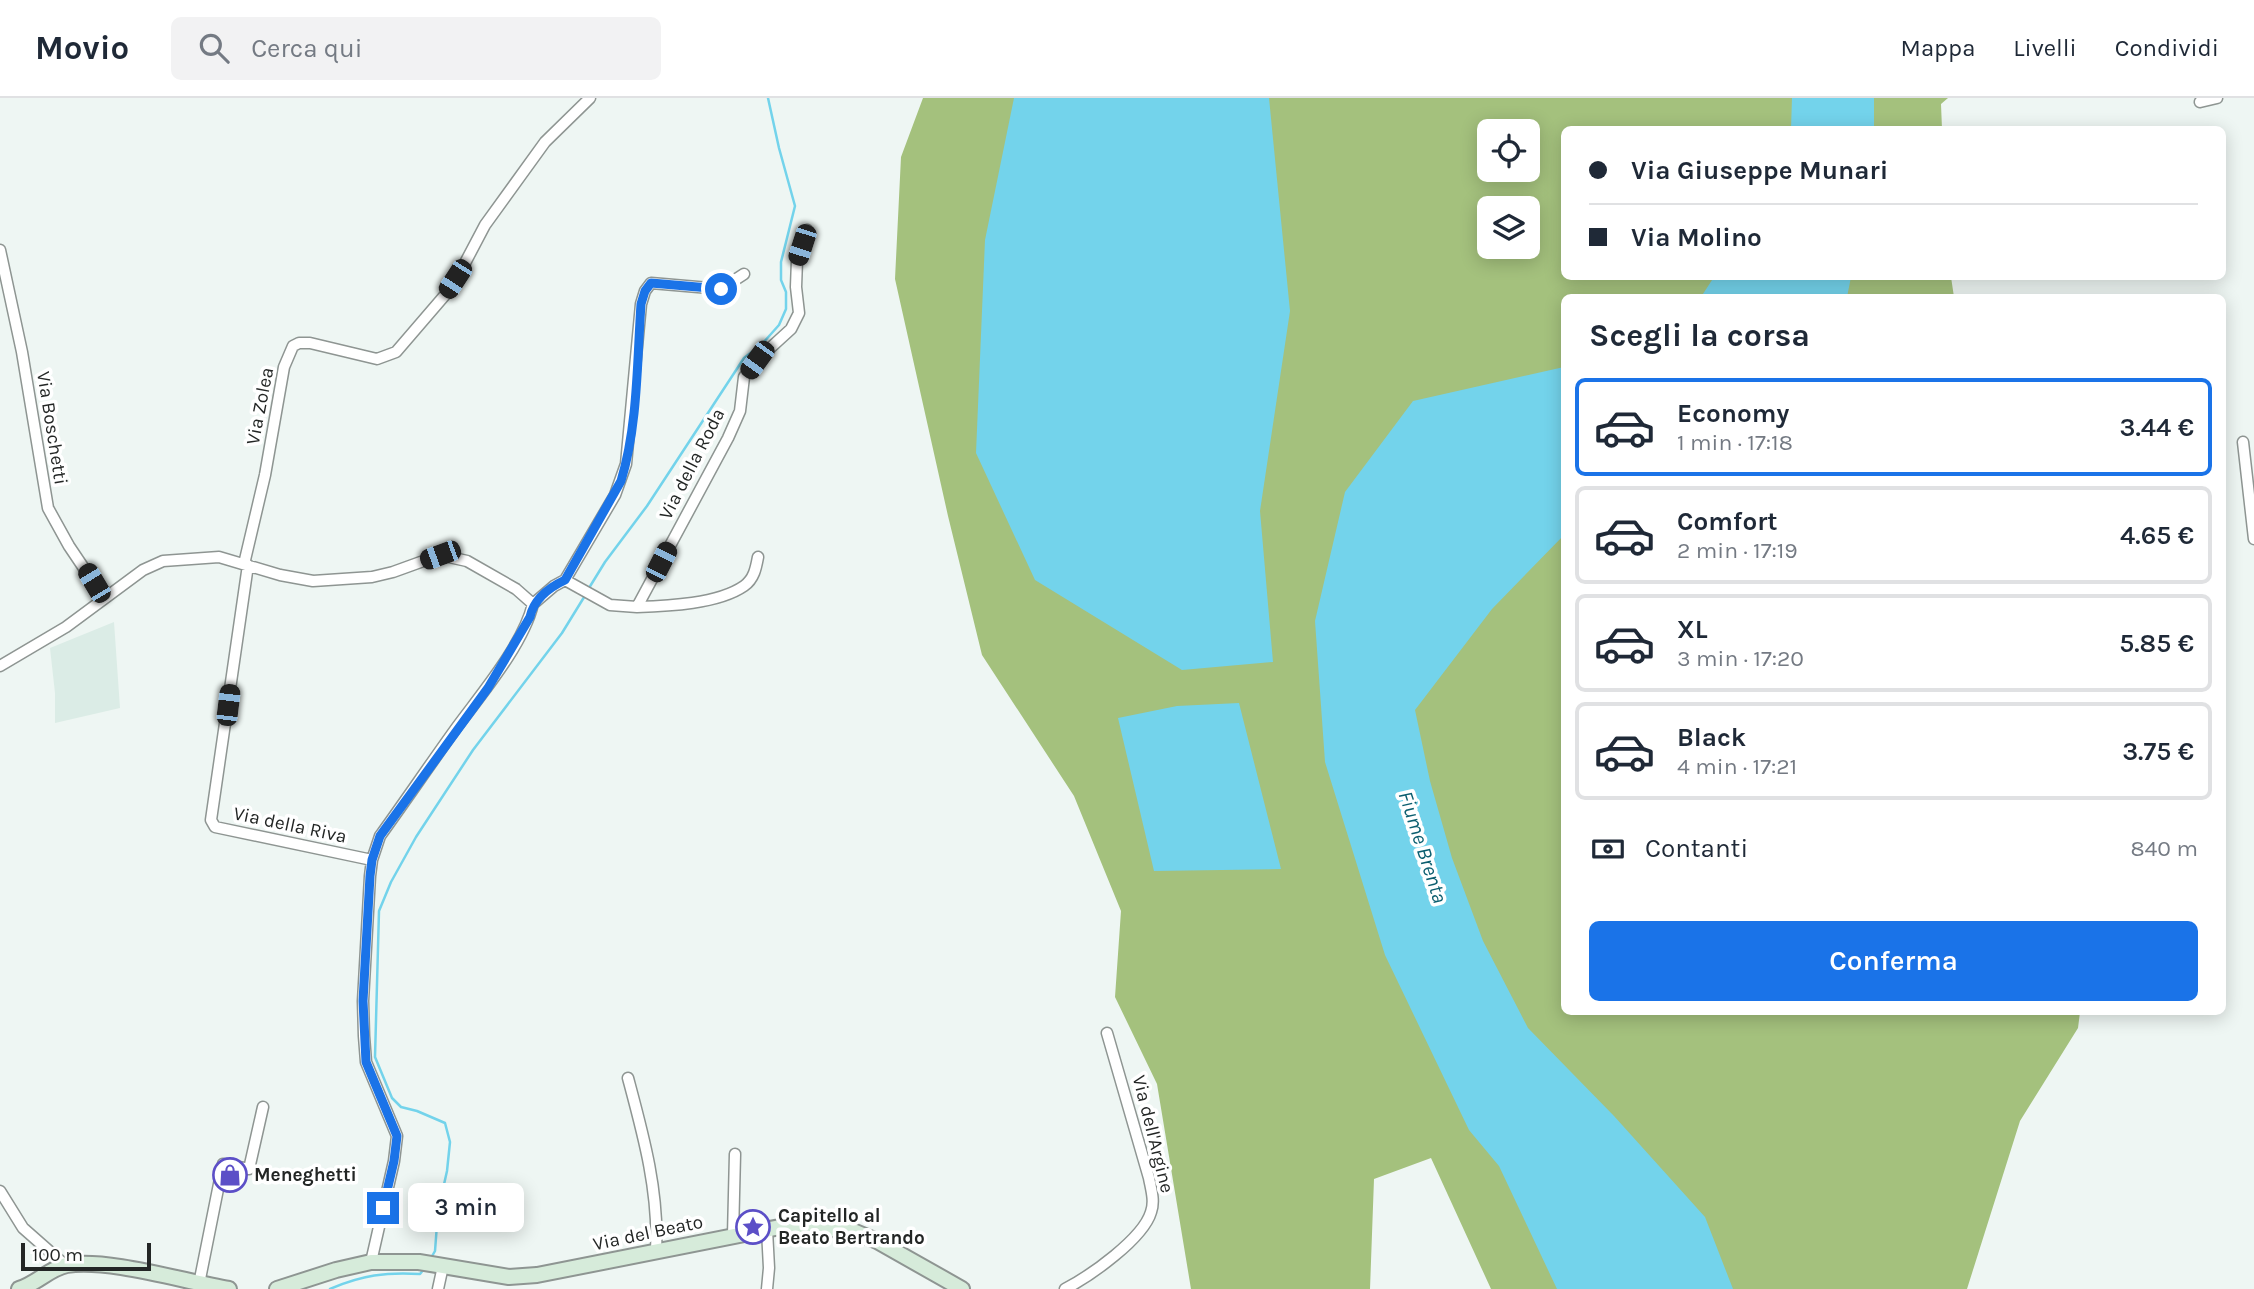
<!DOCTYPE html>
<html lang="it">
<head>
<meta charset="utf-8">
<style>
	body { margin:0; font-family:Karla,sans-serif; background:#f2f2f3; color:#1f2937; height:100vh; display:flex; flex-direction:column; font-size:26px; white-space:nowrap }
	* { box-sizing:border-box; margin:0 }
	p { font-size:23px; color:#747a83 }
	.icon { flex:none; width:38px; height:38px; fill:none; stroke:currentColor; stroke-width:2; stroke-linecap:round; stroke-linejoin:round }
	.map { position:relative; flex:1; overflow:hidden }
	.panel { position:absolute; left:1561px; top:196px; width:665px; height:721px; display:flex; flex-direction:column; background:#fff; border-radius:10px; box-shadow:0 4px 18px #0003 }
	.panel>* { flex:none }
	.top-card { position:absolute; left:1561px; top:28px; width:665px; height:154px; border-radius:10px; box-shadow:0 4px 18px #0003; display:grid; align-content:center; height:154px; padding:0 28px; background:#fff }
	.controls { position:absolute; left:1477px; top:21px; display:grid; gap:14px }
	.controls a { display:grid; place-items:center; width:63px; height:63px; border-radius:10px; background:#fff; box-shadow:0 4px 18px #0003; font-size:35px }
	.scale { position:absolute; left:21px; bottom:18px; width:130px; box-sizing:border-box; padding-left:7px; border:4px solid #232625; border-top:0; font-size:19px; line-height:24px; white-space:nowrap; color:#232625; -webkit-text-stroke:5px #fff; paint-order:stroke }
	.end { position:absolute; width:32px; height:32px; margin:-16px; border:9px solid #1a73e8; background:#fff; box-shadow:0 0 0 4px #fff }
	.from { border-radius:50% }
	.bubble { position:absolute; height:49px; border-radius:10px; background:#fff; box-shadow:0 4px 18px #0003; font-size:23px; font-weight:600; line-height:49px; text-align:center }
	.car { position:absolute; width:21px; height:42px; margin:-21px -10px; border-radius:9px; box-shadow:0 0 5px 2px #0007; background:linear-gradient(#222 24%,#8ab4d8 0 40%,#222 0 76%,#8ab4d8 0 86%,#222 0) }
	.top-card b { display:flex; align-items:center; gap:24px; height:66px; font-size:26px }
	.top-card b+b { border-top:2px solid #e0e1e3 }
	.top-card i { width:18px; height:18px; background:#1f2937 }
	ul { padding:0; list-style:none }
	li { display:flex; align-items:center; gap:21px; height:98px; margin:0 14px 10px; padding:0 14px; border:4px solid #e0e1e3; border-radius:10px }
	li div { flex:1 }
	li b { display:block; font-size:26px }
	li em { font-style:normal; font-weight:600 }
	li.active { border-color:#1a73e8 }
	li>.icon { width:63px; height:63px; stroke-width:1.5 }
	h2 { padding:0 28px; font-size:32px; line-height:84px }
	.pay { display:flex; align-items:center; gap:18px; height:77px; padding:0 28px; font-size:26px }
	.pay p { margin-inline-start:auto }
	.primary-button { display:flex; gap:14px; margin-top:auto; padding:14px 28px }
	.primary-button a { flex:1; height:80px; border-radius:10px; background:#1a73e8; color:#fff; font-size:28px; font-weight:600; line-height:80px; text-align:center }
	header { display:flex; align-items:center; gap:42px; box-sizing:border-box; height:98px; padding:0 35px; background:#fff; border-bottom:2px solid #e0e1e3 }
	header strong { font-size:33px }
	nav { display:flex; gap:38px; margin-inline-start:auto; font-size:24px }
	.search { width:490px; height:63px; background:#f2f2f3; display:flex; align-items:center; gap:18px; box-sizing:border-box; padding:0 24px; border-radius:10px; color:#747a83; font-size:26px }
	.map>svg:first-child { display:block }
	.built { fill:#dbece6 }
	.forest { fill:#a4c17d; fill-rule:evenodd }
	.water { fill:#73d3eb }
	.lines { fill:none; stroke-linecap:round; stroke-linejoin:round }
	.stream { stroke:#73d3eb; stroke-width:2.5 }
	.street-casing { stroke:#8e9592; stroke-width:13 }
	.secondary-casing { stroke:#8e9592; stroke-width:18 }
	.street { stroke:#fff; stroke-width:10 }
	.secondary { stroke:#d6ebda; stroke-width:14 }
	.route { stroke:#1a73e8; stroke-width:9 }
	.labels { text-anchor:middle; dominant-baseline:central; stroke-width:7; stroke-linejoin:round; paint-order:stroke }
	.street-label { font-size:19px; fill:#232625; stroke:#fff }
	.poi-label { font-size:19px; font-weight:bold; fill:#232625; stroke:#fff; text-anchor:start }
	.water-label { font-size:21px; font-style:italic; fill:#0b5e6f; stroke:#fff }
</style>
</head>
<body>
<header>
<strong>Movio</strong>
<div class="search"><svg class="icon" aria-label="search" viewBox="0 0 24 24"><circle cx="10" cy="10" r="6"/><path d="M15 15l6 6"/></svg>Cerca qui</div>
<nav><a>Mappa</a><a>Livelli</a><a>Condividi</a></nav>
</header>
<div class="map">
<svg width="2254" height="1191" viewBox="0 0 2254 1191">
	<rect width="100%" height="100%" fill="#eef6f3"/>
	<path class="built" d="M114,524L120,610L55,625V595L50,550Z"/>
	<path class="forest" d="M923,0H1948L1941,6L1942,31L1564,32V178L1951,179L1954,199L1564,200V914H2080L2078,930L2020,1023L1967,1191H1491L1431,1060L1374,1081L1370,1191H1191L1157,986L1115,899L1121,813L1074,698L982,557L948,418L895,181L901,59ZM1489,33H1528V72H1489ZM1489,110H1528V149H1489Z"/>
	<path class="water" d="M1014,0H1269L1290,213L1260,413L1273,564L1182,572L1035,482L976,355L985,142Z
		M1792,0H1874V31H1791Z
		M1714,179V178L1851,179L1847,199H1701Z
		M1564,269V437L1492,511L1415,612L1430,683L1452,760L1483,843L1528,930L1614,1018L1705,1119L1733,1191H1557L1499,1068L1469,1032L1385,857L1325,664L1315,523L1345,394L1413,303Z
		M1239,605L1281,771L1154,773L1118,620L1177,608Z"/>
	<g class="lines">
		<path class="stream" d="M589,490L605,464L647,408L744,260L762,246L779,227L786,211V194L781,182V164L795,108L779,50L768,0
			M431,1160L435,1153L438,1113L447,1073L450,1044L445,1025L417,1013L401,1009L392,1000L375,959L379,813L391,784L416,739L473,652L562,535L586,496
			M330,1191C362,1177 386,1174 420,1176L424,1171"/>
		<g class="street-casing">
			<path id="street" d="M2200,4L2217,0
				M0,152L22,254L48,410L69,448L104,500
				M2243,344L2254,441
				M244,466L265,377L284,269L293,248L299,245H310L377,261L396,254L445,197L465,165L485,127L545,44L590,0
				M248,467L211,722L215,729L372,762
				M565,482L610,507L637,509L728,340L740,313L744,279L757,262L791,231L799,215L796,189L797,162L807,132
				M565,482L615,397L626,366L641,206L645,193L651,185L721,191L744,176
				M533,506L554,488L565,482
				M637,509C668,508 718,506 744,488C754,481 756,470 758,459
				M0,568L66,529L143,472L163,463L219,459L280,477L313,483L372,479L393,474L440,457L467,463L516,491L533,506C523,547 482,595 457,629C431,665 406,702 380,738L372,762L370,778L363,903L364,938L366,964L397,1038L394,1063L371,1164
				M628,980C643,1036 659,1093 656,1152
				M0,1093L23,1130L65,1167
				M767,1132L769,1170L767,1191
				M733,1137L735,1056
				M199,1186L223,1066L249,1071L263,1009
				M438,1191L443,1168
				M1065,1191C1090,1178 1143,1141 1151,1114C1155,1103 1151,1091 1149,1080L1107,935"/>
		</g>
		<g class="secondary-casing">
			<path id="secondary" d="M19,1191C36,1186 50,1170 67,1167C108,1160 186,1184 229,1191
				M277,1191L336,1172L371,1164H419L509,1179L537,1177L790,1127L853,1133L877,1143L962,1191"/>
		</g>
		<use href="#street" class="street"/>
		<use href="#secondary" class="secondary"/>
	</g>
	<g class="lines">
		<path class="route" d="M383,1110L394,1063L397,1038L366,964L363,903L370,778L372,762L380,738L488,590L530,519C534,501 548,490 565,482L621,383C638,327 637,264 641,206L645,193L651,185L721,191"/>
	</g>
	<defs>
		<g id="shop-ring" transform="scale(1.75)"><circle r="9.5" fill="#fff" stroke="#5c4fc7" stroke-width="1.5"/><path d="M-5-2.5h2.3a2.7 3.5 0 0 1 5.4 0H5L5.5 6h-11ZM-1.5-2.5h3a1.5 2.3 0 0 0-3 0Z" fill="#5c4fc7"/></g>
		<g id="sight-ring" transform="scale(1.75)"><circle r="9.5" fill="#fff" stroke="#5c4fc7" stroke-width="1.5"/><path d="M0-6L1.8-2.2L6-1.7L2.9 1.2L3.7 5.4L0 3.3L-3.7 5.4L-2.9 1.2L-6-1.7L-1.8-2.2Z" fill="#5c4fc7"/></g>
	</defs>
	<g fill-rule="evenodd">
		<use href="#shop-ring" x="230" y="1077"/>
		<use href="#sight-ring" x="753" y="1129"/>
	</g>
	<g class="labels">
		<g class="street-label">
			<text transform="translate(260 308) rotate(-79)">Via Zolea</text>
			<text transform="translate(52 330) rotate(81)">Via Boschetti</text>
			<text transform="translate(692 366) rotate(-63)">Via della Roda</text>
			<text transform="translate(290 727) rotate(12)">Via della Riva</text>
			<text transform="translate(1153 1036) rotate(76)">Via dell'Argine</text>
			<text transform="translate(648 1135) rotate(-12)">Via del Beato</text>
		</g>
		<g class="poi-label">
			<text x="254" y="1077">Meneghetti</text>
			<text x="778" y="1118">Capitello al<tspan x="778" dy="22">Beato Bertrando</tspan></text>
		</g>
		<g class="water-label">
			<text transform="translate(1423 749) rotate(72)">Fiume Brenta</text>
		</g>
	</g>
</svg>
<div class="controls">
<a><svg class="icon" aria-label="locate" viewBox="0 0 24 24"><circle cx="12" cy="12" r="6"/><path d="M12 2v4M12 18v4M2 12h4M18 12h4"/></svg></a>
<a><svg class="icon" aria-label="layers" viewBox="0 0 24 24"><path d="M12 4l9 5-9 5-9-5zM3 14l9 5 9-5"/></svg></a>
</div>
<div class="scale">100 m</div>
<i class="end from" style="left:721px;top:191px"></i>
<i class="end" style="left:383px;top:1110px"></i>
<div class="bubble" style="left:408px;top:1085px;width:116px">3 min</div>
<i class="car" style="left:802px;top:147px;rotate:198deg"></i>
<i class="car" style="left:455px;top:181px;rotate:213deg"></i>
<i class="car" style="left:757px;top:262px;rotate:216deg"></i>
<i class="car" style="left:440px;top:457px;rotate:250deg"></i>
<i class="car" style="left:661px;top:464px;rotate:27deg"></i>
<i class="car" style="left:94px;top:485px;rotate:329deg"></i>
<i class="car" style="left:228px;top:607px;rotate:7deg"></i>
<div class="top-card">
<b><i class="from"></i>Via Giuseppe Munari</b>
<b><i></i>Via Molino</b>
</div>
<section class="panel">
<h2>Scegli la corsa</h2>
<ul>
<li class="active"><svg class="icon" aria-label="car" viewBox="0 0 24 24"><path d="M5 17H2v-5l4-1 3-4h7l3 4 3 1v5h-3M9 17h6M6 11h13"/><circle cx="7" cy="17" r="2"/><circle cx="17" cy="17" r="2"/></svg><div><b>Economy</b><p>1 min · 17:18</p></div><em>3.44 €</em></li>
<li><svg class="icon" aria-label="car" viewBox="0 0 24 24"><path d="M5 17H2v-5l4-1 3-4h7l3 4 3 1v5h-3M9 17h6M6 11h13"/><circle cx="7" cy="17" r="2"/><circle cx="17" cy="17" r="2"/></svg><div><b>Comfort</b><p>2 min · 17:19</p></div><em>4.65 €</em></li>
<li><svg class="icon" aria-label="car" viewBox="0 0 24 24"><path d="M5 17H2v-5l4-1 3-4h7l3 4 3 1v5h-3M9 17h6M6 11h13"/><circle cx="7" cy="17" r="2"/><circle cx="17" cy="17" r="2"/></svg><div><b>XL</b><p>3 min · 17:20</p></div><em>5.85 €</em></li>
<li><svg class="icon" aria-label="car" viewBox="0 0 24 24"><path d="M5 17H2v-5l4-1 3-4h7l3 4 3 1v5h-3M9 17h6M6 11h13"/><circle cx="7" cy="17" r="2"/><circle cx="17" cy="17" r="2"/></svg><div><b>Black</b><p>4 min · 17:21</p></div><em>3.75 €</em></li>
</ul>
<div class="pay"><svg class="icon" aria-label="cash" viewBox="0 0 24 24"><path d="M3 7h18v10H3z"/><circle cx="12" cy="12" r="2"/></svg>Contanti<p>840 m</p></div>
<div class="primary-button"><a>Conferma</a></div>
</section>
</div>
</body>
</html>
